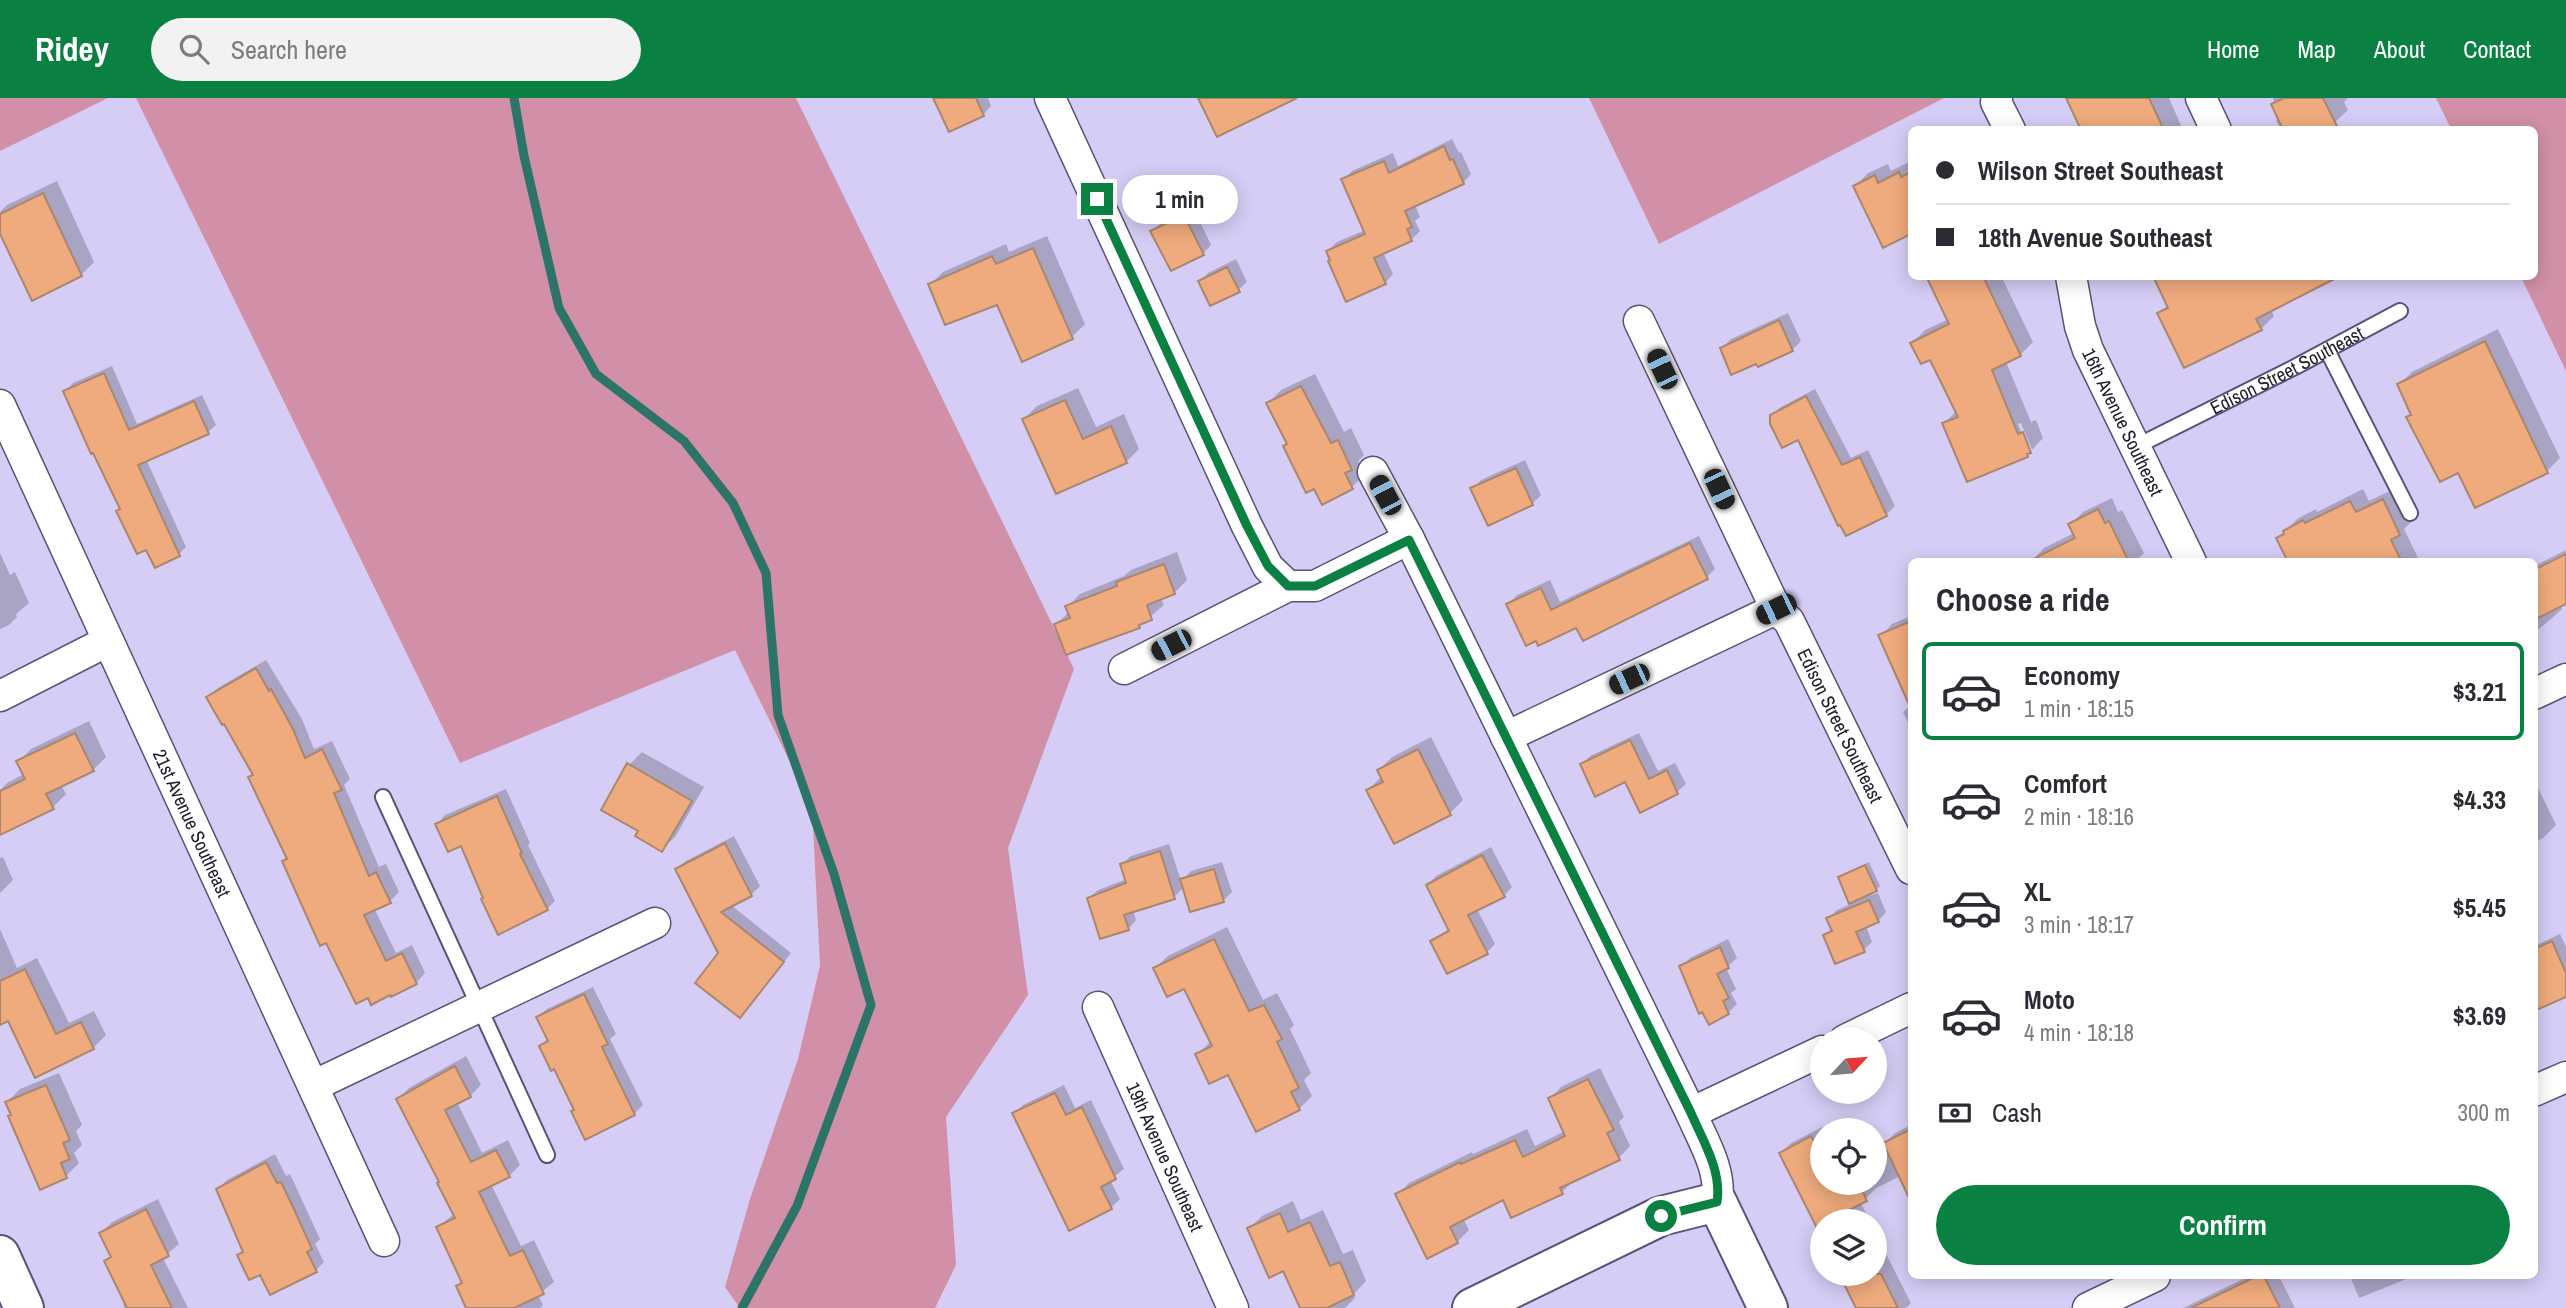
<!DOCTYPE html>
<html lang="en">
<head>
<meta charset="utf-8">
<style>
	body { margin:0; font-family:"Archivo Narrow",sans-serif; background:#f2f2f3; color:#2b2b33; height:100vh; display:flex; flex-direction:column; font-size:26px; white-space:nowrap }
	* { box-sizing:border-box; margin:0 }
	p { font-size:23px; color:#7c7c81 }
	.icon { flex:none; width:38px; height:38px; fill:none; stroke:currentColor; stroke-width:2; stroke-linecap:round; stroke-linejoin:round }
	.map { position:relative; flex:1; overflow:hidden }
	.details { position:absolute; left:1908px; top:460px; width:630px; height:721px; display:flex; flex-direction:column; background:#fff; border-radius:10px; box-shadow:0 4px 18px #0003 }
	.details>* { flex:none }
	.hud { position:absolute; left:1908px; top:28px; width:630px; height:154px; border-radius:10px; box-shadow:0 4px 18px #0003; display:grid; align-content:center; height:154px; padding:0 28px; background:#fff }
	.needle { width:46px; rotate:64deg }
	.tools { position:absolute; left:1810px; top:929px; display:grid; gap:14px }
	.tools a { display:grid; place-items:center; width:77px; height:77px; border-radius:50%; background:#fff; box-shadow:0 4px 18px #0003; font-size:35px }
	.end { position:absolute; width:32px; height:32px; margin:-16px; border:9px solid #0b8043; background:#fff; box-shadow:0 0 0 4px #fff }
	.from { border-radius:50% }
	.bubble { position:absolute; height:49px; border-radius:24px; background:#fff; box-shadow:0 4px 18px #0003; font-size:23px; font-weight:700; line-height:49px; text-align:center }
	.car { position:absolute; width:21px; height:42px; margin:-21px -10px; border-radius:9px; box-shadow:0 0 5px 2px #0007; background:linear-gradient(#222 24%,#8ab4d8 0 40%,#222 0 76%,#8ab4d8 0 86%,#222 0) }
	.hud b { display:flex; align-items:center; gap:24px; height:66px; font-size:26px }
	.hud b+b { border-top:2px solid #e1e1e2 }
	.hud i { width:18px; height:18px; background:#2b2b33 }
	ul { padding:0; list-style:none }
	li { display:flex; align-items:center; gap:21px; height:98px; margin:0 14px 10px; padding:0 14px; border:4px solid transparent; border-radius:10px }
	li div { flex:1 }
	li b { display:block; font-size:26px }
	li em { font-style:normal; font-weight:700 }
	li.active { border-color:#0b8043 }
	li>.icon { width:63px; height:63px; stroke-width:1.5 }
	h2 { padding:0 28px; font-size:32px; line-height:84px }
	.pay { display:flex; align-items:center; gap:18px; height:77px; padding:0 28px; font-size:26px }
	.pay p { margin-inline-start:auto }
	.button { display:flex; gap:14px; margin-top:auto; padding:14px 28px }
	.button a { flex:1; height:80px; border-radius:42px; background:#0b8043; color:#fff; font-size:28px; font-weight:700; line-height:80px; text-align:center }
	header { display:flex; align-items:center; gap:42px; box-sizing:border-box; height:98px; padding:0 35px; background:#0b8043; color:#fff }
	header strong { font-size:33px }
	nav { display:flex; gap:38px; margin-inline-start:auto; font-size:24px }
	.search { width:490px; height:63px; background:#f2f2f3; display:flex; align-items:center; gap:18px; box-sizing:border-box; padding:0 24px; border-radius:38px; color:#7c7c81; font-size:26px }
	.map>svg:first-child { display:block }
	.green { fill:#d190a8 }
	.shadow { fill:#0003; fill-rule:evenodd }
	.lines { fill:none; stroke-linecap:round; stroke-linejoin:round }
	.stream { stroke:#2d7468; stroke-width:9 }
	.building { fill:#efab7d; stroke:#aa866e; stroke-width:2 }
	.lane-casing { stroke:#5a5174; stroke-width:18 }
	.street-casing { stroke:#5a5174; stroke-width:33 }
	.secondary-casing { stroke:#5a5174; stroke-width:42 }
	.lane { stroke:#fff; stroke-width:14 }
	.street { stroke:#fff; stroke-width:30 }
	.secondary { stroke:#fff; stroke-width:38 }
	.route { stroke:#0b8043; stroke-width:9 }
	.labels { text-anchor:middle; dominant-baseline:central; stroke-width:6; stroke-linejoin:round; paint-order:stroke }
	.street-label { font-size:19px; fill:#1f1c2a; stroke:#e2dbfc }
</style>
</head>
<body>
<header>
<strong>Ridey</strong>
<div class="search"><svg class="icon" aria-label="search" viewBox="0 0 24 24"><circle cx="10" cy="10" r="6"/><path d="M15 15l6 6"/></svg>Search here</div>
<nav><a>Home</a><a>Map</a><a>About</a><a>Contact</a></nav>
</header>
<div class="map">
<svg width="2566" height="1210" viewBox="0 0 2566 1210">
	<rect width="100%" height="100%" fill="#d5cdf5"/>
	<path class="green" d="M0,0H108L0,53Z
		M136,0H796L1074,571L1008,750L1028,897L946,1019L956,1167L935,1210H740L725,1189L750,1101L798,961L820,868L812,709L735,552L460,665Z
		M1589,0H1944L1659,146Z
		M2436,0H2566V273L2521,179L2534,178V32L2451,31Z"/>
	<path class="shadow" d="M935,0H988L991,8L983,17Z
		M2070,0H2169L2183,32H2083Z
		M2273,0H2348L2344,4L2348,12L2335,24L2321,32H2281L2276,22L2279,19Z
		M1452,41L1459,55L1461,54L1471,76L1463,85L1415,107L1420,119L1415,123L1420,133L1411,142L1383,154L1393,176L1385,185L1331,162L1328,153L1337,144L1365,132L1344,81L1352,73L1393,55L1398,68Z
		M1911,63V144L1907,136L1855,88L1868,75L1888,66L1891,73Z
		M57,83L94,164L81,177L0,132V114L7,107Z
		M1193,109L1211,147L1203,156L1152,133L1161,125Z
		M1047,138L1085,226L1072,239L1023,261L998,205L930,187L943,174L1006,146L1009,154Z
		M1236,161L1247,184L1238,192L1200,184L1208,175Z
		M1928,178H2007L2003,182L2033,244L2020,257L2006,264L2031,324L2036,322L2043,340L2027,357L1944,325L1957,313L1931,259L1912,245L1925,232L1949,221ZM2021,325L2032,352H2028L2018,326Z
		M2168,207L2271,212L2274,218L2261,231L2160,216Z
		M1788,215L1801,243L1792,252L1722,250L1731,241Z
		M2498,231L2560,360L2547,373H2459L2408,319L2413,315L2399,287L2412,274Z
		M112,268L137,326L202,297L216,327L208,334L146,361L186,449L178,457L122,410L65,293L73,285Z
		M1315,276L1344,334L1351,330L1364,357L1358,363L1365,376L1352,389L1315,388L1288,345L1268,305L1281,292Z
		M1078,290L1096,329L1124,316L1139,351L1126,364L1024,321L1037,308Z
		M1815,291L1851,360L1868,352L1895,408L1886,417L1772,317L1781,309Z
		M1525,362L1541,397L1532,406L1473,391L1481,382Z
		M2396,390L2412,423L2404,431L2420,464H2290L2279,441L2297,421L2316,411L2317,414L2363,391L2369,403Z
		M2112,400L2118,414L2122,412L2144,455L2139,460L2141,464H2031L2044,450L2074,435L2070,427L2083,414Z
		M1699,438L1715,471L1707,479L1577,528L1508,506L1517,497L1550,482L1560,504Z
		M2566,452V505L2560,507L2562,511L2550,522L2534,535V468Z
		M1177,454L1187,482L1174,495L1161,500L1164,507L1139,528L1056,526L1069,514L1067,509L1080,496L1124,478L1131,472Z
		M0,455L10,477L15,474L29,505L16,516L17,519L9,527L0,531Z
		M1911,518V606L1881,538L1892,526Z
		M266,562L302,621L314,651L332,643L350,681L344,687L379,769L386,766L399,794L390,803L374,810L396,855L412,847L425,875L416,885L372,905L284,763L288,760L250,680L254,675L208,599L218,590Z
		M1911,607V631L1903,614Z
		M89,623L106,659L93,672L61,687L66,696L53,709L0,711V692L7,685L24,676L18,664L31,651Z
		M1639,635L1658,673L1675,665L1686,686L1677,694L1626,682L1582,667L1590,658Z
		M1431,639L1463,702L1450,715L1395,744L1368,692L1382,678L1379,672L1392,659Z
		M642,654L704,689L675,739L662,751L629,667Z
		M2538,690L2556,727L2543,740L2534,745V691Z
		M506,691L530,745L528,747L555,803L547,811L485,799L462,746L437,726L445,717Z
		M734,738L760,788L751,797L731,807L791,855L748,910L677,771L686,763Z
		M1169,746L1181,783L1191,773L1222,764L1232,794L1223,803L1184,789L1174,799L1133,812L1136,822L1128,831L1089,800L1098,792L1127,781L1122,766L1131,758Z
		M1491,749L1512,789L1504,798L1477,811L1495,846L1487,854L1432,843L1450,830L1428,787L1436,778Z
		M3,759L13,782L0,795V760Z
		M1869,764L1880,788L1870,798L1878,795L1886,814L1878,823L1866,828L1872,844L1864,852L1825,837L1832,830L1828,821L1837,812L1851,806L1840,779Z
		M1227,829L1263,902L1277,895L1294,927L1290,931L1311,975L1304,982L1312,998L1299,1011L1197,957L1211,943L1185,889L1155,870L1168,858Z
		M0,831L17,870L37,860L69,925L94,913L106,937L93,950L9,921L0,925Z
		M2560,836L2566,849V897L2534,911V848Z
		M1728,841L1737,860L1726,870L1736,891L1731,895L1737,906L1728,915L1681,869L1690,860Z
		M593,889L616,936L610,941L643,1007L634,1016L576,1012L555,969L541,948L548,940L538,919L547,911Z
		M466,958L481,987L470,998L457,1004L482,1055L508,1042L520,1067L509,1078L491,1086L521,1148L534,1142L554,1184L538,1197L543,1207L540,1210H468L458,1188L463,1182L438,1129L454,1116L441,1083L398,1001L409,990Z
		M1600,970L1624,1019L1619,1024L1630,1048L1619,1060L1573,1083L1562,1094L1503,1100L1463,1120L1469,1132L1457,1144L1397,1097L1409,1085L1472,1054L1473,1056L1527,1031L1535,1048L1565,1033L1550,1001L1561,989Z
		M59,975L82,1027L76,1033L82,1047L74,1055L79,1065L66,1078L12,1016L7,1004L20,991Z
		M1064,987L1075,1010L1091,1002L1124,1071L1110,1082L1120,1101L1111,1110L1014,1016L1023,1007Z
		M1911,1027V1073L1876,1090L1861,1105L1870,1124H1822L1781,1055L1791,1045L1822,1029L1824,1032H1822V1085H1874V1063L1890,1055L1885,1045L1895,1035Z
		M275,1056L286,1078L290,1076L320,1141L315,1146L324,1164L316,1172L261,1174L239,1157L244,1152L218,1091L227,1082Z
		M158,1101L179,1146L163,1160L188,1210H125L123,1207L126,1204L106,1163L112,1157L101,1135L112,1124Z
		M1293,1103L1301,1122L1323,1112L1343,1156L1353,1152L1366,1183L1354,1196L1355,1200L1345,1210H1302L1284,1171L1249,1131L1262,1118Z
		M1874,1132L1911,1205L1906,1210H1858L1841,1176H1874Z
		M2249,1178H2279L2295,1210H2183Z
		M2350,1178H2414L2359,1200Z"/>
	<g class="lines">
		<path class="stream" d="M514,0L524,58L559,210L596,276L684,343L733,405L766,475L778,617L834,776L871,907L797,1108L742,1210"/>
	</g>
	<path class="building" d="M933,0H976L984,18L949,34Z
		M1198,0H1297L1217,39Z
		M2066,0H2149L2164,32H2081Z
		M2284,0H2323L2339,32H2283L2271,6Z
		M1444,48L1450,62L1453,61L1464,86L1405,113L1412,129L1407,131L1412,143L1374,160L1386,186L1346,204L1328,163L1330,162L1326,153L1365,136L1341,81L1384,63L1389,75Z
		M1899,74L1901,79L1911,74V136L1883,150L1853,88L1875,77L1878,85Z
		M43,95L82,178L32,203L0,136V116Z
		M1184,117L1204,157L1171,173L1150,133Z
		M1033,150L1073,241L1022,264L997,207L945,227L928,186L992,158L996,166Z
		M1227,169L1240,194L1210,208L1198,183Z
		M1926,178H1983L2021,258L1992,272L2018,336L2023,334L2031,355L2027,356L2028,359L1967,384L1942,325L1958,319L1930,262L1921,266L1910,245L1949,226Z
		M2153,178H2340L2256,221L2262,232L2184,270L2157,215L2168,210Z
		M1779,222L1793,253L1758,269L1756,266L1731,277L1720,250Z
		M2485,243L2548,375L2475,410L2458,375L2440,384L2406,319L2411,317L2397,286Z
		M104,275L129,332L194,303L209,336L138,367L180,458L155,470L146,452L137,456L116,413L120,411L93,355L91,356L63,293Z
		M1301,288L1331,345L1338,342L1352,372L1345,375L1353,391L1322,407L1314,391L1306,395L1283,348L1287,346L1266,305Z
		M1806,298L1842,367L1860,359L1887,418L1846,438L1840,427L1838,428L1798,342L1782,350L1770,326V317Z
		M1065,302L1083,341L1111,328L1127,365L1056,396L1022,321Z
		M1516,370L1533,407L1488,428L1470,390Z
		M2383,401L2400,437L2391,442L2402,464H2288L2276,440L2284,436L2283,433L2303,422L2305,425L2350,403L2356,414Z
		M2098,411L2105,425L2109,423L2129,464H2027L2075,440L2068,426Z
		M1690,445L1708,481L1583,543L1576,530L1538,548L1536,543L1526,548L1506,506L1541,490L1551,512Z
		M2566,456V506L2534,522V472Z
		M1164,466L1175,496L1147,507L1152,522L1139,527L1140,530L1066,557L1054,526L1070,520L1065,508L1117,488L1116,484Z
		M1911,523V611L1878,537Z
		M256,570L269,593L271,591L293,631L305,660L322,651L342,692L334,695L369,778L376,774L391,805L364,817L386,863L402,855L417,886L391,899L390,897L371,907L368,900L356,906L326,845L320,848L282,763L287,761L248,679L253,677L224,626L222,627L206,599Z
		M75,635L94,673L46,696L54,711L0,737V693L25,681L16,663Z
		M1630,642L1649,681L1667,672L1678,696L1640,715L1625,684L1595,699L1580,666Z
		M1418,651L1451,717L1394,746L1366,692L1383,684L1377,672Z
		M627,665L692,703L662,754L635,738L638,733L601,712Z
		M497,698L522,755L520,756L548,812L498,837L481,801L483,800L461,748L448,754L435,726Z
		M725,745L752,798L721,814L784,864L740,920L695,885L718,855L675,771Z
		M1160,753L1175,801L1124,817L1129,832L1100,841L1087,800L1126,785L1120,766Z
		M1482,757L1505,799L1468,817L1488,856L1447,876L1430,843L1449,833L1426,787Z
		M1865,767L1877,793L1849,806L1838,779Z
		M1214,771L1224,804L1190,814L1180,781Z
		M1869,802L1879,824L1856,834L1865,854L1835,866L1823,837L1832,833L1826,820Z
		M1214,841L1249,913L1264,907L1282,941L1277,944L1299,990L1291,994L1300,1012L1256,1034L1228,977L1209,986L1195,956L1212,948L1184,891L1167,899L1153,870Z
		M2552,843L2566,875V899L2534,913V851Z
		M1720,849L1729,870L1717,876L1729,900L1723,903L1729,916L1709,927L1702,914L1699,916L1679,868Z
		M25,871L56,936L81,924L94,951L35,980L8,923L0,927V883Z
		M584,896L608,946L602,949L635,1017L585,1042L571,1013L574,1012L554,971L551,973L539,948L548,943L536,919Z
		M455,968L471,999L445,1012L471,1064L496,1052L510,1079L479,1094L510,1158L523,1152L544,1196L514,1210H466L456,1188L462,1185L436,1129L455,1120L437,1085L439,1084L396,1001Z
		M1588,981L1614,1032L1607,1035L1620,1062L1560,1090L1563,1096L1511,1120L1503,1102L1450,1129L1458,1145L1427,1161L1395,1096L1460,1064L1461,1066L1515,1042L1523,1059L1565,1038L1548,1000Z
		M46,987L70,1042L63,1045L70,1061L61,1065L67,1080L40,1092L8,1018L11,1017L5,1004Z
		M1055,995L1066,1017L1082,1009L1116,1081L1101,1089L1112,1111L1069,1133L1012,1015Z
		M1911,1031V1104L1883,1045Z
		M1811,1038L1822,1058V1085H1859L1867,1103L1849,1112L1855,1124H1822V1140L1779,1055Z
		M266,1064L277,1085L281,1084L294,1111L312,1151L307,1154L317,1174L270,1197L260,1177L249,1182L237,1157L243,1154L216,1091Z
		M146,1111L169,1158L151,1167L172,1210H127L104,1163L111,1159L99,1135Z
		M1280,1115L1288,1134L1310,1124L1330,1168L1340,1164L1354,1197L1327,1210H1300L1283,1173L1269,1180L1247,1130Z
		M1839,1176H1881L1898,1210H1856Z
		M2257,1178H2264L2280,1210H2191Z"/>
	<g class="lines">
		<g class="lane-casing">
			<g id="lane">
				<path d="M2327,252L2410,415"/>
				<path id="s1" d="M2135,349L2295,269L2400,213"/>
				<path d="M383,699L547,1057"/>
			</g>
		</g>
		<g class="street-casing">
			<g id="street">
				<path d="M1050,0L1247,428L1268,469L1288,488"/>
				<path d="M1997,0L1996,4L2010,32"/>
				<path d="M2201,0L2216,32"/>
				<path id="s2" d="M2071,178L2080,228L2088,252L2191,464"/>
				<path id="s3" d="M1639,223L1776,511L1789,523L1911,771"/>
				<path id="s4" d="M0,307L384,1143"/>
				<path d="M1373,374L1409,441L1691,1015C1703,1043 1722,1072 1717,1104"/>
				<path d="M1124,571L1288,488H1315L1409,441"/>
				<path d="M2534,596L2566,581"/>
				<path d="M0,598L108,543"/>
				<path d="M1506,639L1776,511"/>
				<path id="s5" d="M1098,909L1233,1210"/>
				<path d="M1845,942L1911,910"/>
				<path d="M313,988L655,825"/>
				<path d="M2534,993L2566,979"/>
				<path d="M1691,1015L1822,953"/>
				<path d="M2088,1210L2155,1178"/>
			</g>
		</g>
		<g class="secondary-casing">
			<path id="secondary" d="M0,1157L24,1210
				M1472,1210L1661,1118L1717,1104L1768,1210"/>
		</g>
		<use href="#lane" class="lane"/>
		<use href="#street" class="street"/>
		<use href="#secondary" class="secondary"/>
	</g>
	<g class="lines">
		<path class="route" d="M1097,101L1247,428L1268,468L1288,488H1315L1409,442L1691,1015C1703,1043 1722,1073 1717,1104L1661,1118"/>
	</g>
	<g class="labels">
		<g class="street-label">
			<text stroke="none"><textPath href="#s1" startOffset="170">Edison Street Southeast</textPath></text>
			<text stroke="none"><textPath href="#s2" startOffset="156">16th Avenue Southeast</textPath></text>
			<text stroke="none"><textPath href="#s3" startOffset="453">Edison Street Southeast</textPath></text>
			<text stroke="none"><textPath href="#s4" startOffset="460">21st Avenue Southeast</textPath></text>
			<text stroke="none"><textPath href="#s5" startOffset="164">19th Avenue Southeast</textPath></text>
		</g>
	</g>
</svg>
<div class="tools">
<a><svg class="needle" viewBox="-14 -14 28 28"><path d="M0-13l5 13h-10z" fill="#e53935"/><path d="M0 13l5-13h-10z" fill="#7c7c81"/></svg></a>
<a><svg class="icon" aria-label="locate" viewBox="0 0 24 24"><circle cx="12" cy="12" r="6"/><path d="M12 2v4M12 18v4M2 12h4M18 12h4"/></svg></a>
<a><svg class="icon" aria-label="layers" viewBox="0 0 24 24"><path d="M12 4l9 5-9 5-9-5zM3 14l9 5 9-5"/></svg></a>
</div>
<i class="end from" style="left:1661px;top:1118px"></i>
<i class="end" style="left:1097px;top:101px"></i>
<div class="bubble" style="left:1122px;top:77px;width:116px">1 min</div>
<i class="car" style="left:1662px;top:271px;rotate:335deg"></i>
<i class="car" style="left:1719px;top:391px;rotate:155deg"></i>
<i class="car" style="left:1385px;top:397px;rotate:332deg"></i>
<i class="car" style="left:1776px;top:511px;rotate:244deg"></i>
<i class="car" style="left:1171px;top:547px;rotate:243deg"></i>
<i class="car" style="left:1629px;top:581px;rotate:245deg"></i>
<div class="hud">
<b><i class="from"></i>Wilson Street Southeast</b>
<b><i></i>18th Avenue Southeast</b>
</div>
<section class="details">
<h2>Choose a ride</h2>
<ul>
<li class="active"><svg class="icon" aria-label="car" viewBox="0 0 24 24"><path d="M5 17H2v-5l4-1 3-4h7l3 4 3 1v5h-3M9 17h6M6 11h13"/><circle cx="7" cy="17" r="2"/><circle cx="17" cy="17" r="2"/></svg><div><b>Economy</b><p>1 min · 18:15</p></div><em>$3.21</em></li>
<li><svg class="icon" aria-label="car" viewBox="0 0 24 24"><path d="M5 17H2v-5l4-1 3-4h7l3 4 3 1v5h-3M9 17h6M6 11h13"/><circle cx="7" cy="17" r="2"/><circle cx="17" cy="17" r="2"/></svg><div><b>Comfort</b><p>2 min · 18:16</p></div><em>$4.33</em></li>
<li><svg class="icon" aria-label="car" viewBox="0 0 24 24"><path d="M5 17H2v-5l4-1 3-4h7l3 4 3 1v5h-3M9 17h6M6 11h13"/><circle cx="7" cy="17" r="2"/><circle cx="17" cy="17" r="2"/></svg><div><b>XL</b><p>3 min · 18:17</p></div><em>$5.45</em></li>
<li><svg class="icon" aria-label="car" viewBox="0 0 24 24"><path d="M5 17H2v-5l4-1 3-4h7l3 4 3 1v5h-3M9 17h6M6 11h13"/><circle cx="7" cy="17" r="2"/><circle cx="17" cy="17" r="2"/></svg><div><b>Moto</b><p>4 min · 18:18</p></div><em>$3.69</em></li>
</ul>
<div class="pay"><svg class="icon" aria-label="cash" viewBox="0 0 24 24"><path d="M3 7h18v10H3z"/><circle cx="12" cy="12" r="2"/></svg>Cash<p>300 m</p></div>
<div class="button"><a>Confirm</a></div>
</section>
</div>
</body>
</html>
